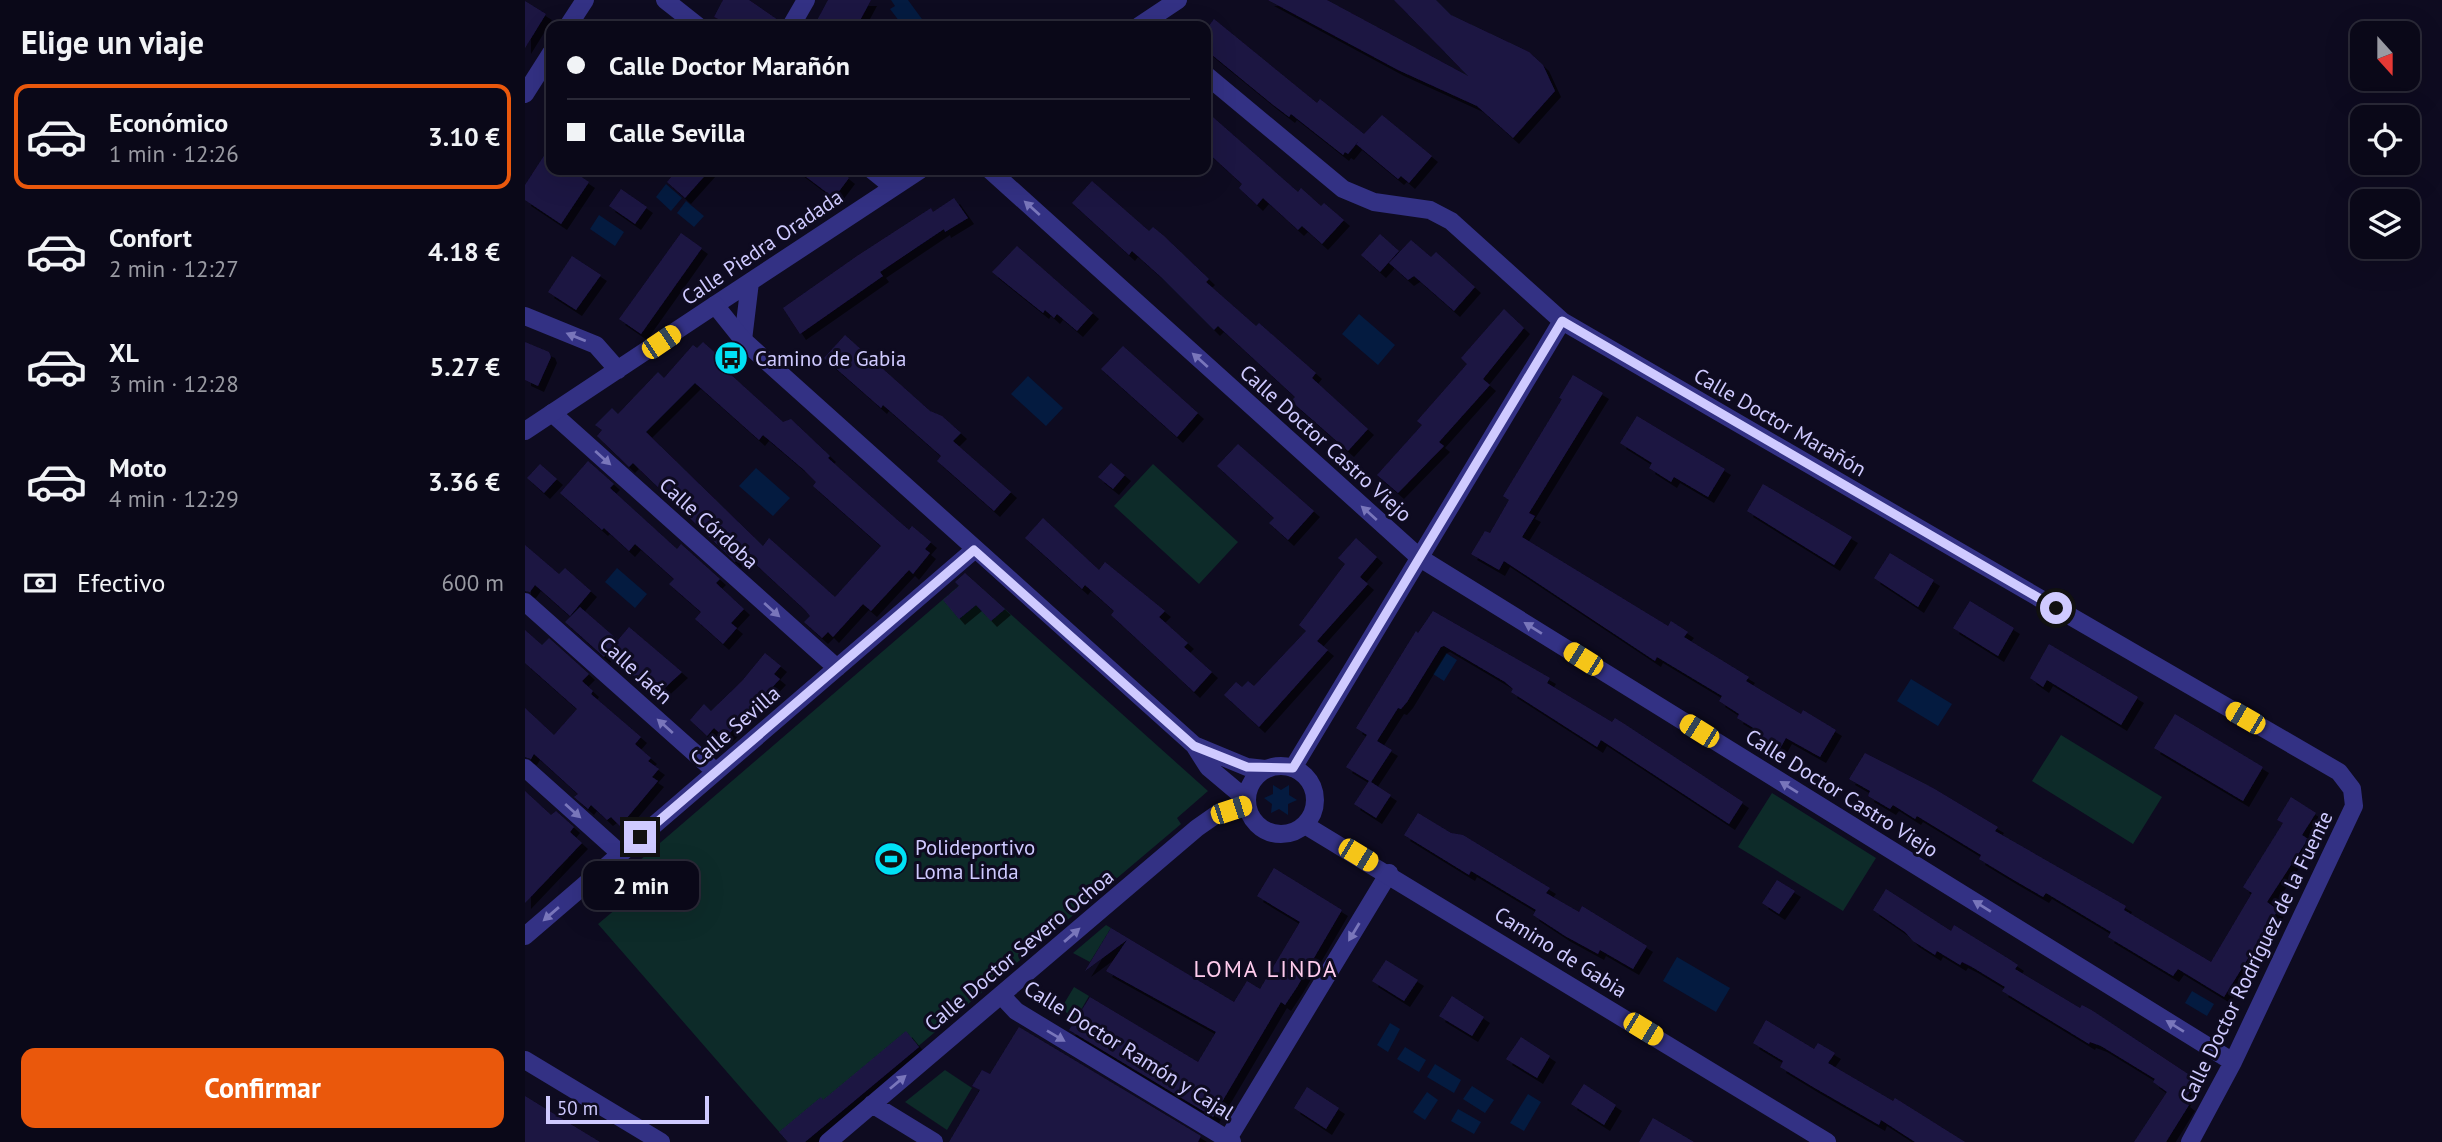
<!DOCTYPE html>
<html lang="es">
<head>
<meta charset="utf-8">
<style>
	body { margin:0; font-family:"PT Sans",sans-serif; background:#181625; color:#f1f3f6; height:100vh; display:flex; flex-direction:column; font-size:26px; white-space:nowrap }
	* { box-sizing:border-box; margin:0 }
	p { font-size:23px; color:#999aa2 }
	.icon { flex:none; width:38px; height:38px; fill:none; stroke:currentColor; stroke-width:2; stroke-linecap:round; stroke-linejoin:round }
	.map { position:relative; flex:1; overflow:hidden }
	.sheet { display:flex; flex-direction:column; background:#0a0818; width:525px }
	.sheet>* { flex:none }
	.hud { position:absolute; left:21px; top:21px; width:665px; height:154px; border-radius:14px; box-shadow:0 7px 28px #0002,0 0 0 2px #2a2937; display:grid; align-content:center; height:154px; padding:0 21px; background:#0a0818 }
	.needle { width:46px; rotate:159deg }
	.fabs { position:absolute; left:1825px; top:21px; display:grid; gap:14px }
	.fabs a { display:grid; place-items:center; width:70px; height:70px; border-radius:14px; background:#0a0818; box-shadow:0 7px 28px #0002,0 0 0 2px #2a2937; font-size:35px }
	.scale { position:absolute; left:21px; bottom:18px; width:163px; box-sizing:border-box; padding-left:7px; border:4px solid #cfcaff; border-top:0; font-size:19px; line-height:24px; white-space:nowrap; color:#cfcaff; -webkit-text-stroke:5px #0e0b20; paint-order:stroke }
	.end { position:absolute; width:32px; height:32px; margin:-16px; border:9px solid #cfcaff; background:#111; box-shadow:0 0 0 4px #111 }
	.from { border-radius:50% }
	.bubble { position:absolute; height:49px; border-radius:14px; background:#0a0818; box-shadow:0 7px 28px #0002,0 0 0 2px #2a2937; font-size:23px; font-weight:800; line-height:49px; text-align:center }
	.car { position:absolute; width:21px; height:42px; margin:-21px -10px; border-radius:9px; box-shadow:0 0 5px 2px #0007; background:linear-gradient(#f5c518 24%,#345 0 40%,#f5c518 0 76%,#345 0 86%,#f5c518 0) }
	.hud b { display:flex; align-items:center; gap:24px; height:66px; font-size:26px }
	.hud b+b { border-top:2px solid #2a2937 }
	.hud i { width:18px; height:18px; background:#f1f3f6 }
	ul { padding:0; list-style:none }
	li { display:flex; align-items:center; gap:21px; height:105px; margin:0 14px 10px; padding:0 7px; border:4px solid transparent; border-radius:14px }
	li div { flex:1 }
	li b { display:block; font-size:26px }
	li em { font-style:normal; font-weight:800 }
	li.on { border-color:#ea580c }
	li>.icon { width:63px; height:63px; stroke-width:1.5 }
	h2 { padding:0 21px; font-size:32px; line-height:84px }
	.pay { display:flex; align-items:center; gap:18px; height:77px; padding:0 21px; font-size:26px }
	.pay p { margin-inline-start:auto }
	.cta { display:flex; gap:14px; margin-top:auto; padding:14px 21px }
	.cta a { flex:1; height:80px; border-radius:14px; background:#ea580c; color:#fff; font-size:28px; font-weight:800; line-height:80px; text-align:center }
	main { display:flex; flex:1; min-height:0 }
	.map>svg:first-child { display:block }
	.green { fill:#0d2b29 }
	.water { fill:#041b40 }
	.building { fill:#1d1543; fill-rule:evenodd; filter:url(#shadow) }
	.lines { fill:none; stroke-linecap:round; stroke-linejoin:round }
	.minor { stroke:#333184; stroke-width:18 }
	.tertiary { stroke:#333184; stroke-width:18 }
	.oneway { fill:#7976bb }
	.route { stroke:#cfcaff; stroke-width:9 }
	.labels { text-anchor:middle; dominant-baseline:central; stroke-width:6; stroke-linejoin:round; paint-order:stroke }
	.street-label { font-size:21px; fill:#cfcaff; stroke:#0e0b20 }
	.poi-label { font-size:21px; fill:#cfcaff; stroke:#0e0b20; text-anchor:start }
	.neighbourhood-label { font-size:23px; letter-spacing:2px; fill:#ffcced; stroke:#0e0b20 }
</style>
</head>
<body>
<main>
<section class="sheet">
<h2>Elige un viaje</h2>
<ul>
<li class="on"><svg class="icon" aria-label="car" viewBox="0 0 24 24"><path d="M5 17H2v-5l4-1 3-4h7l3 4 3 1v5h-3M9 17h6M6 11h13"/><circle cx="7" cy="17" r="2"/><circle cx="17" cy="17" r="2"/></svg><div><b>Económico</b><p>1 min · 12:26</p></div><em>3.10 €</em></li>
<li><svg class="icon" aria-label="car" viewBox="0 0 24 24"><path d="M5 17H2v-5l4-1 3-4h7l3 4 3 1v5h-3M9 17h6M6 11h13"/><circle cx="7" cy="17" r="2"/><circle cx="17" cy="17" r="2"/></svg><div><b>Confort</b><p>2 min · 12:27</p></div><em>4.18 €</em></li>
<li><svg class="icon" aria-label="car" viewBox="0 0 24 24"><path d="M5 17H2v-5l4-1 3-4h7l3 4 3 1v5h-3M9 17h6M6 11h13"/><circle cx="7" cy="17" r="2"/><circle cx="17" cy="17" r="2"/></svg><div><b>XL</b><p>3 min · 12:28</p></div><em>5.27 €</em></li>
<li><svg class="icon" aria-label="car" viewBox="0 0 24 24"><path d="M5 17H2v-5l4-1 3-4h7l3 4 3 1v5h-3M9 17h6M6 11h13"/><circle cx="7" cy="17" r="2"/><circle cx="17" cy="17" r="2"/></svg><div><b>Moto</b><p>4 min · 12:29</p></div><em>3.36 €</em></li>
</ul>
<div class="pay"><svg class="icon" aria-label="cash" viewBox="0 0 24 24"><path d="M3 7h18v10H3z"/><circle cx="12" cy="12" r="2"/></svg>Efectivo<p>600 m</p></div>
<div class="cta"><a>Confirmar</a></div>
</section>
<div class="map">
<svg width="1917" height="1142" viewBox="0 0 1917 1142">
	<defs>
		<filter id="shadow"><feDropShadow dx="6" dy="6" stdDeviation="0" flood-color="#0009"/></filter>
	</defs>
	<rect width="100%" height="100%" fill="#0e0b20"/>
	<path class="green" d="M628,464L713,542L674,584L589,506Z
		M444,577L683,791L652,818L656,824L280,1142H263L73,924L98,903L85,886Z
		M1536,735L1637,797L1608,844L1507,781Z
		M1247,793L1351,858L1318,911L1213,847Z
		M581,925L586,928L565,962L548,953Z
		M549,987L564,996L549,1022L537,1007Z
		M420,1070L447,1088L422,1130L380,1102Z"/>
	<path class="water" d="M366,0H383L402,26H378L365,9L370,6Z
		M141,184L157,198L146,211L131,197Z
		M161,201L179,216L169,227L152,213Z
		M74,215L99,232L90,246L65,229Z
		M834,314L870,345L853,365L817,334Z
		M503,376L538,408L521,426L486,394Z
		M231,468L265,498L248,516L214,486Z
		M92,568L122,594L110,608L80,582Z
		M921,653L932,660L919,681L908,674Z
		M1386,679L1427,704L1413,726L1372,701Z
		M748,785L756,790L764,785V795L772,800L763,804V815L754,809L746,813L747,804L739,798L748,794Z
		M1152,957L1205,988L1191,1012L1138,981Z
		M1667,991L1689,1004L1682,1016L1660,1003Z
		M865,1023L875,1029L863,1052L852,1045Z
		M880,1047L901,1060L894,1072L872,1059Z
		M910,1064L936,1080L929,1093L902,1077Z
		M947,1086L969,1100L960,1113L938,1099Z
		M902,1092L913,1100L900,1120L888,1112Z
		M1003,1094L1016,1102L999,1131L985,1123Z
		M933,1109L956,1122L949,1134L926,1121Z"/>
	<path class="building" d="M198,0H224L256,22L255,26H208L189,17Z
		M303,0H346L332,26H289Z
		M743,0H802L943,76L869,0H911L926,15L1004,52L1018,65L1030,91L988,138L952,106L873,70Z
		M0,1L21,14L0,48Z
		M689,19L792,103L795,99L839,134L857,115L907,156L884,183L876,176L873,179L831,144L837,137L823,154L820,152L818,155L766,114L764,117L747,104L681,50V30Z
		M681,111L773,192L776,188L796,206L799,203L819,220L797,244L777,226L773,230L738,198L732,205L714,188L717,184L681,151Z
		M26,145V170H46L64,182L36,224L0,200V185Z
		M152,170H185L160,198L142,182Z
		M272,170H314L324,178L309,198Z
		M567,181L624,231L628,227L639,236L684,279L681,282L731,326L734,323L791,373L787,378L843,429L823,451L766,401L770,397L693,326L689,330L636,277L607,251L604,255L547,203Z
		M96,189L122,207L110,224L84,206Z
		M429,198L443,218L420,232L419,229L355,272L358,276L275,334L258,308L332,256L406,208L408,212Z
		M156,233L177,248L116,334L94,319Z
		M855,234L874,251L855,272L836,255Z
		M886,240L906,257L911,252L950,287L929,311L889,276L883,280L864,263Z
		M492,246L568,313L552,331L532,314L529,318L520,310L518,313L467,272Z
		M47,256L76,275L51,310L23,292Z
		M979,309L999,328L958,379L965,385L914,442L919,446L873,493L852,475L897,425L892,421L942,364L936,358Z
		M320,335L405,411L417,416L436,433L428,441L486,492L469,511L412,461L416,456L358,405L356,408L299,358Z
		M0,342L24,352L26,357L13,386L0,380Z
		M178,342L197,359L193,363L258,422L266,419L305,456L303,458L369,517L384,530L387,526L406,542L400,549L405,553L388,574L384,570L346,611L338,604L308,637L303,632L297,638L279,622L285,616L280,610L225,559L216,555L210,562L108,463L104,467L72,436L77,430L70,425L87,408L93,414L133,372L139,378L168,345L172,348ZM170,383L234,440L238,435L279,470L291,482L288,486L356,546L310,597L244,538L238,546L121,432Z
		M598,346L673,413L652,437L576,369Z
		M1048,375L1078,393L1004,513L1010,516L997,537L1143,626L1146,621L1163,632L1159,637L1224,677L1221,681L1276,714L1278,710L1311,730L1295,757L1261,738L1253,752L1232,739L1235,732L1212,718L1214,714L1194,701L1197,696L1132,657L1130,661L979,561L974,570L946,554L960,531L965,533L984,500L978,496L1037,399L1034,398Z
		M1112,416L1200,469L1183,497L1149,477L1146,482L1124,468L1127,463L1095,443Z
		M713,444L789,511L763,540L744,523L749,518L692,466Z
		M63,461L89,484L85,488L152,549L156,544L195,579L191,583L219,609L206,623L212,628L198,644L170,619L176,612L144,584L149,579L110,544L104,551L79,528L77,530L35,493Z
		M586,463L600,475L588,489L573,477Z
		M15,464L32,479L19,493L2,478Z
		M1238,484L1327,537L1309,565L1222,511Z
		M518,518L574,570L580,562L640,611L634,617L663,643L659,647L687,672L669,692L586,615L589,611L560,585L557,589L500,538Z
		M831,538L852,557L835,577L843,584L792,641L803,650L734,727L699,695L711,682L717,687L723,681L729,686L781,631L774,625L820,564L813,558Z
		M0,545L34,574L40,568L66,591L45,616L10,585L5,592L0,591Z
		M1365,553L1409,580L1393,607L1349,578Z
		M440,573L480,609L466,621L451,605L434,619L418,600L434,586L430,582Z
		M1445,601L1489,628L1473,656L1428,628Z
		M55,607L93,640L104,627L157,672L131,696L82,652L79,657L40,622Z
		M908,611L1025,678L1022,683L1087,722L1090,718L1101,725L1218,802L1204,824L1076,740L1072,747L986,692L988,689L980,682L919,646L916,647L882,702L876,709L873,708L852,741L867,750L846,782L866,795L851,818L829,804L844,781L821,767L842,735L831,728L891,631L893,633Z
		M0,630L17,645L24,638L64,674L57,681L68,691L66,694L116,737L110,744L126,758L123,761L134,769L127,777L133,781L95,826L86,817L82,820L66,805L63,809L49,797L53,794L9,754L6,759L0,757V708L29,735L52,709L0,663Z
		M1524,644L1613,697L1596,725L1522,680L1518,687L1505,678Z
		M240,653L256,666L249,674L255,679L200,738L189,728L182,736L165,720L179,704L186,711L217,681Z
		M1650,714L1738,767L1718,801L1629,748Z
		M1340,753L1408,788L1473,827L1470,831L1601,906L1599,910L1686,962L1727,893L1718,887L1758,823L1752,820L1766,797L1791,813L1777,835L1783,839L1742,902L1753,910L1699,997L1653,969L1648,976L1583,937L1586,932L1521,893L1518,897L1487,879L1454,859L1456,855L1392,816L1390,819L1368,805L1365,809L1343,796L1345,791L1324,779Z
		M0,791L26,815L31,811L49,827L45,832L57,843L0,903Z
		M893,813L926,833L938,835L1025,888L1021,893L1054,912L1057,906L1122,946L1108,969L1075,950L1073,954L1040,936L1008,915L1011,910L946,871L944,875L879,835Z
		M749,868L817,910L772,987L760,1005L756,1002L688,1117L544,1030L565,997L673,1062L691,1032L581,971L602,940L560,971L586,928L709,1002L722,981L735,989L775,922L732,896Z
		M1252,880L1270,891L1254,914L1237,903Z
		M1361,889L1426,931L1429,925L1484,959L1493,965L1490,969L1555,1008L1557,1005L1568,1011L1672,1080L1659,1101L1664,1105L1641,1142H1609L1642,1092L1628,1082L1630,1079L1576,1046L1565,1042L1564,1044L1477,991L1480,987L1447,967L1437,962L1435,965L1412,951L1410,955L1388,941L1380,932L1348,910Z
		M861,960L893,980L879,1001L847,981Z
		M927,996L959,1017L947,1036L914,1016Z
		M1241,1020L1289,1049L1293,1043L1310,1053L1303,1063L1368,1101L1370,1098L1440,1142H1390L1356,1120L1354,1125L1288,1087L1255,1067L1258,1061L1228,1043Z
		M494,1027L676,1136L673,1142H424L455,1090L447,1086L457,1070L465,1074Z
		M381,1031L394,1047L280,1142H263L254,1132L296,1097L298,1100Z
		M996,1037L1025,1056L1012,1078L981,1059Z
		M1059,1084L1091,1105L1079,1125L1046,1104Z
		M782,1087L814,1108L801,1129L769,1108Z
		M0,1096L47,1125L75,1142H0Z
		M1128,1118L1169,1142H1114Z"/>
	<g class="lines">
		<path class="minor" d="M140,0L173,26
			M43,26L60,0
			M266,26L281,0
			M614,26L653,0
			M681,75L818,189L849,202L905,210L926,221L1037,321L1814,772L1827,789L1829,806L1708,1062L1665,1142
			M0,94L26,53
			M347,170L368,187
			M465,170L895,558L1708,1062
			M190,305L395,170
			M218,340L225,282
			M27,413L312,668
			M0,602L191,772
			M0,768L96,854
			M768,768L1037,321
			M0,936L449,550
			M477,996L491,1011L707,1142
			M0,1060L136,1142
			M347,1104L409,1142
			M303,1142L672,828L692,814L721,805
			M701,1142L864,873"/>
		<path class="tertiary" d="M0,316L71,345L93,370
			M0,431L190,305L218,340L669,745L683,767L721,799
			M669,745L722,767L740,769
			M722 800a34 34 0 1 1 68 0a34 34 0 1 1-68 0Z
			M780,825L1302,1142"/>
	</g>
	<defs><path id="oneway-solid" d="M-6-.8H1V-3.2L6.5 0L1 3.2V.8H-6Z" transform="scale(1.75)"/></defs>
	<g class="oneway">
		<use href="#oneway-solid" transform="translate(507 208) rotate(-138)"/>
		<use href="#oneway-solid" transform="translate(51 337) rotate(-158)"/>
		<use href="#oneway-solid" transform="translate(675 360) rotate(-138)"/>
		<use href="#oneway-solid" transform="translate(78 458) rotate(42)"/>
		<use href="#oneway-solid" transform="translate(844 513) rotate(-138)"/>
		<use href="#oneway-solid" transform="translate(247 610) rotate(42)"/>
		<use href="#oneway-solid" transform="translate(1008 628) rotate(-148)"/>
		<use href="#oneway-solid" transform="translate(140 726) rotate(-138)"/>
		<use href="#oneway-solid" transform="translate(1264 787) rotate(-148)"/>
		<use href="#oneway-solid" transform="translate(48 811) rotate(42)"/>
		<use href="#oneway-solid" transform="translate(1457 906) rotate(-148)"/>
		<use href="#oneway-solid" transform="translate(26 914) rotate(139)"/>
		<use href="#oneway-solid" transform="translate(829 932) rotate(121)"/>
		<use href="#oneway-solid" transform="translate(547 935) rotate(-41)"/>
		<use href="#oneway-solid" transform="translate(1650 1026) rotate(-148)"/>
		<use href="#oneway-solid" transform="translate(531 1036) rotate(31)"/>
		<use href="#oneway-solid" transform="translate(373 1082) rotate(-40)"/>
	</g>
	<g class="lines">
		<path class="route" d="M115,837L449,550L669,746L722,767L768,768L1037,321L1531,608"/>
	</g>
	<defs>
		<g id="bus-disc" transform="scale(1.75)"><circle r="9.5" fill="#00e1f5" stroke="#0e0b20"/><path d="M-5-6H5V4H4V6H2V4H-2V6H-4V4H-5ZM-3.5-4V0h7V-4ZM-3.5 1.2v1.5H-2V1.2ZM2 1.2v1.5H3.5V1.2Z" fill="#111"/></g>
		<g id="stadium-disc" transform="scale(1.75)"><circle r="9.5" fill="#00e1f5" stroke="#0e0b20"/><path d="M0-5a6.5 5 0 1 0 0 10a6.5 5 0 1 0 0-10ZM-3.5-1.8h7v3.6h-7Z" fill="#111"/></g>
	</defs>
	<g fill-rule="evenodd">
		<use href="#bus-disc" x="206" y="358"/>
		<use href="#stadium-disc" x="366" y="859"/>
	</g>
	<g class="labels">
		<g class="street-label">
			<text transform="translate(237 247) rotate(-34)">Calle Piedra Oradada</text>
			<text transform="translate(1255 422) rotate(30)">Calle Doctor Marañón</text>
			<text transform="translate(801 443) rotate(42)">Calle Doctor Castro Viejo</text>
			<text transform="translate(184 523) rotate(42)">Calle Córdoba</text>
			<text transform="translate(111 670) rotate(42)">Calle Jaén</text>
			<text transform="translate(210 726) rotate(-41)">Calle Sevilla</text>
			<text transform="translate(1317 793) rotate(32)">Calle Doctor Castro Viejo</text>
			<text transform="translate(494 950) rotate(-40)">Calle Doctor Severo Ochoa</text>
			<text transform="translate(1036 952) rotate(32)">Camino de Gabia</text>
			<text transform="translate(1731 957) rotate(-64)">Calle Doctor Rodríguez de la Fuente</text>
			<text transform="translate(604 1050) rotate(32)">Calle Doctor Ramón y Cajal</text>
		</g>
		<g class="poi-label">
			<text x="230" y="358">Camino de Gabia</text>
			<text x="390" y="847">Polideportivo<tspan x="390" dy="24">Loma Linda</tspan></text>
		</g>
		<g class="neighbourhood-label">
			<text x="741" y="968">LOMA LINDA</text>
		</g>
	</g>
</svg>
<div class="fabs">
<a><svg class="needle" viewBox="-14 -14 28 28"><path d="M0-13l5 13h-10z" fill="#e53935"/><path d="M0 13l5-13h-10z" fill="#999aa2"/></svg></a>
<a><svg class="icon" aria-label="locate" viewBox="0 0 24 24"><circle cx="12" cy="12" r="6"/><path d="M12 2v4M12 18v4M2 12h4M18 12h4"/></svg></a>
<a><svg class="icon" aria-label="layers" viewBox="0 0 24 24"><path d="M12 4l9 5-9 5-9-5zM3 14l9 5 9-5"/></svg></a>
</div>
<div class="scale">50 m</div>
<i class="end from" style="left:1531px;top:608px"></i>
<i class="end" style="left:115px;top:837px"></i>
<div class="bubble" style="left:58px;top:861px;width:116px">2 min</div>
<i class="car" style="left:136px;top:342px;rotate:56deg"></i>
<i class="car" style="left:1058px;top:659px;rotate:302deg"></i>
<i class="car" style="left:1720px;top:718px;rotate:300deg"></i>
<i class="car" style="left:1174px;top:731px;rotate:302deg"></i>
<i class="car" style="left:706px;top:810px;rotate:72deg"></i>
<i class="car" style="left:833px;top:855px;rotate:121deg"></i>
<i class="car" style="left:1118px;top:1029px;rotate:121deg"></i>
<div class="hud">
<b><i class="from"></i>Calle Doctor Marañón</b>
<b><i></i>Calle Sevilla</b>
</div>
</div>
</main>
</body>
</html>
